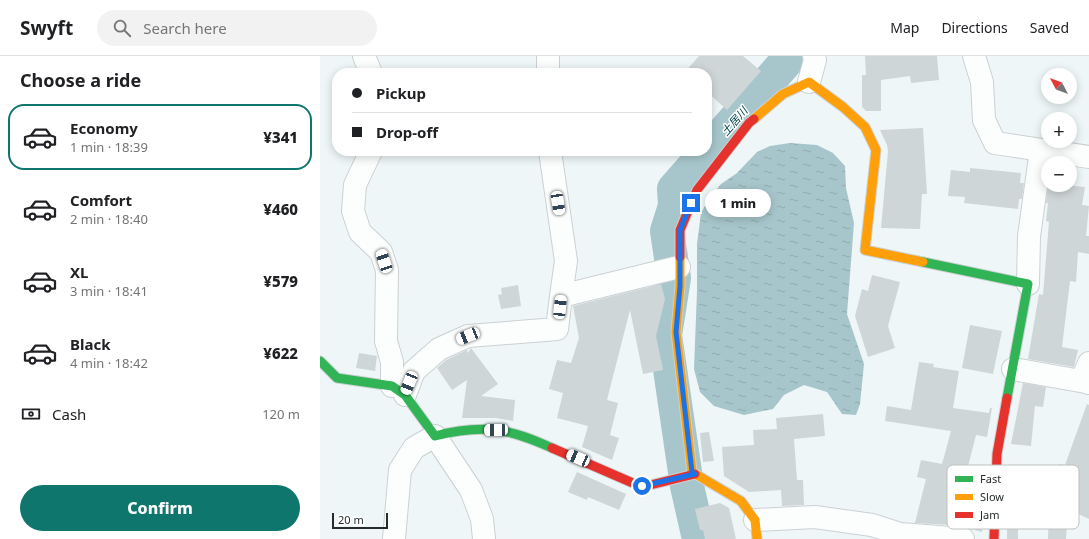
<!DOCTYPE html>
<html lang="en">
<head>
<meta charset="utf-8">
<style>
	body { margin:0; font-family:"Noto Sans","Noto Sans JP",sans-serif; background:#f2f2f2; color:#202124; height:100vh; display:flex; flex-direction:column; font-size:15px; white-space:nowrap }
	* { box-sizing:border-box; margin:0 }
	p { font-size:13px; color:#757577 }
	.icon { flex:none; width:22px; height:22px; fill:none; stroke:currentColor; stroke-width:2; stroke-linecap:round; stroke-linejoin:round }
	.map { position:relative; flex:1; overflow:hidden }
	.sheet { display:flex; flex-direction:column; background:#fff; width:320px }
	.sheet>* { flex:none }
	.banner { position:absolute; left:12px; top:12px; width:380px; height:88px; border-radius:16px; box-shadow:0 2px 10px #0003; display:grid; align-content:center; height:88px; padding:0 20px; background:#fff }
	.needle { width:26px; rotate:311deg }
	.controls { position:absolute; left:721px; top:12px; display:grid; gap:8px }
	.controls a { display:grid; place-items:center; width:36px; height:36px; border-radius:50%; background:#fff; box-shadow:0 2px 10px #0003; font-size:20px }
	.scale { position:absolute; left:12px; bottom:10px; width:56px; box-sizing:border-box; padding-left:4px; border:2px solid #262c2c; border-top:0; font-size:11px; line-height:14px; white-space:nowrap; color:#262c2c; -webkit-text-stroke:3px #fff; paint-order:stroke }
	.end { position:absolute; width:18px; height:18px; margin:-9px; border:5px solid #1a73e8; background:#fff; box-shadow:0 0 0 2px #fff }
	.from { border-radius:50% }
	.bubble { position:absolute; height:28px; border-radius:14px; background:#fff; box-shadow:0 2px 10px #0003; font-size:13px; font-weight:800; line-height:28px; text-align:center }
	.car { position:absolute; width:12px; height:24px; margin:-12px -6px; border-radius:5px; box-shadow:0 0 3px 1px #0007; background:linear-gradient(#fff 24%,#345 0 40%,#fff 0 76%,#345 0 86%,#fff 0) }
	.banner b { display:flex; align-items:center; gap:14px; height:38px; font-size:15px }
	.banner b+b { border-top:1px solid #e0e0e0 }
	.banner i { width:10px; height:10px; background:#202124 }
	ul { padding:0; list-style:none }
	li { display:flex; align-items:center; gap:12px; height:66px; margin:0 8px 6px; padding:0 12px; border:2px solid transparent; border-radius:16px }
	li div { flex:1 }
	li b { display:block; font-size:15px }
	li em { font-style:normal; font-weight:800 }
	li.current { border-color:#0f766e }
	li>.icon { width:36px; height:36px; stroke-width:1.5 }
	h2 { padding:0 20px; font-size:18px; line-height:48px }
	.pay { display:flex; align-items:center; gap:10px; height:44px; padding:0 20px; font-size:15px }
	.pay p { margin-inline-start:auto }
	.cta { display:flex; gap:8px; margin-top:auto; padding:8px 20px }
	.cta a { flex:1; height:46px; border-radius:24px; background:#0f766e; color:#fff; font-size:16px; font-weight:800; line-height:46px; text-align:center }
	header { display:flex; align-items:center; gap:24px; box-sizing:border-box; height:56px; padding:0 20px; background:#fff; border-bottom:1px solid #e0e0e0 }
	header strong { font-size:19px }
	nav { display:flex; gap:22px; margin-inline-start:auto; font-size:14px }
	.search { width:280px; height:36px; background:#f2f2f2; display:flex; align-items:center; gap:10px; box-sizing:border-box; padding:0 14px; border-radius:22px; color:#757577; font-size:15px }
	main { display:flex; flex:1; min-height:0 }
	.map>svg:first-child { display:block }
	.water { fill:url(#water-ripples) }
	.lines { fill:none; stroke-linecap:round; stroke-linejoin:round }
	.river { stroke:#a7c6cb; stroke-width:34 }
	.building { fill:#cfd6d7 }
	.street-casing { stroke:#cbd1d2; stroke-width:24 }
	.fast-casing { stroke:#cbd1d2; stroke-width:11 }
	.slow-casing { stroke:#cbd1d2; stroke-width:11 }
	.jam-casing { stroke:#cbd1d2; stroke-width:11 }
	.street { stroke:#fcfefe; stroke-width:22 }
	.fast { stroke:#30b455; stroke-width:9 }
	.slow { stroke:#ff9f0a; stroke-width:9 }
	.jam { stroke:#e5322d; stroke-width:9 }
	.route { stroke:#1a73e8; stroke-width:5 }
	.labels { text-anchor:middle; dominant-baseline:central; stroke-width:3; stroke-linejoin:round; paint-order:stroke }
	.water-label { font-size:11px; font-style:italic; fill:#004249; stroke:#fff }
	.key { fill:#fff; stroke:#bec0c0; stroke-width:1 }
	.key-label { font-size:11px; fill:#262c2c }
</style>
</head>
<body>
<header>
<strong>Swyft</strong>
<div class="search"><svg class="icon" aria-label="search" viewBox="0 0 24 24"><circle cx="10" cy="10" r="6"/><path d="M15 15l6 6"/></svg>Search here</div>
<nav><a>Map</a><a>Directions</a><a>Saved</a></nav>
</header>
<main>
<section class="sheet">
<h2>Choose a ride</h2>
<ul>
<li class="current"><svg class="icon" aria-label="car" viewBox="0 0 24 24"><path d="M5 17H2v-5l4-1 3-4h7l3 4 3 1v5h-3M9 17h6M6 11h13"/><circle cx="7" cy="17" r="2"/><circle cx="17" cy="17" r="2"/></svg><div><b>Economy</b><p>1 min · 18:39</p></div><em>¥341</em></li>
<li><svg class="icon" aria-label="car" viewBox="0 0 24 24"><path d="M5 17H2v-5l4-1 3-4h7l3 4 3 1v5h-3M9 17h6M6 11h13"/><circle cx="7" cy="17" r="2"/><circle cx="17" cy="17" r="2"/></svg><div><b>Comfort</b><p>2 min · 18:40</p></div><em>¥460</em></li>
<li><svg class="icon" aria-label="car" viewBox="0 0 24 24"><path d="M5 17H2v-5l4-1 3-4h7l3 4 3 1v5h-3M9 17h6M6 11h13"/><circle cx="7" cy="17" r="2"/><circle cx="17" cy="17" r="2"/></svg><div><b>XL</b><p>3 min · 18:41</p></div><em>¥579</em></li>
<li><svg class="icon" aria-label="car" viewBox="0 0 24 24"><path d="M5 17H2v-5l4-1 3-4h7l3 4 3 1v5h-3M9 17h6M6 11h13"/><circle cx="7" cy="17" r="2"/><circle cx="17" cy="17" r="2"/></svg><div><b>Black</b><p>4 min · 18:42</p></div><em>¥622</em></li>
</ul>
<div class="pay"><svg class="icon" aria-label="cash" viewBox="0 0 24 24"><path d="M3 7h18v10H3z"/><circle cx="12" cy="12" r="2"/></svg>Cash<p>120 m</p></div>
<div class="cta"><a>Confirm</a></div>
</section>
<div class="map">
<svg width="769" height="483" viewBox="0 0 769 483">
	<defs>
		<pattern id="water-ripples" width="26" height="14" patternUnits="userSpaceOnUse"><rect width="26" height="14" fill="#a7c6cb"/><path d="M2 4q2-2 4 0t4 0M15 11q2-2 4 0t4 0" fill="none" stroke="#90aaae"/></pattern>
	</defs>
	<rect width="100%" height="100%" fill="#eef6f8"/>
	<path class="water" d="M470,87L497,89L513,97L525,110L526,132L534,167L527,258L544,308L540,348L536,359L522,358L507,336L484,329L464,339L453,353L424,359L394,350L380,336L374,313L377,235V188L381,157L389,143L401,128L417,117L437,96L450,90Z"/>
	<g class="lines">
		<path class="river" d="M379,483L367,430L345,279L354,222L347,175L355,150L354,133L471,0"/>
	</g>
	<path class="building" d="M379,0H423L441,15L407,54L387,36V17H364Z
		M545,0H617L619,24L591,27L590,20L561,24V55H546L542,51V19H546Z
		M603,72L607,138H602L600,173L561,172L568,95L567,89L560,74Z
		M650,112L701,117L700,127H704L702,143H699L698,153L644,147L645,141L628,140L631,114L650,116Z
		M742,129L765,131L762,149L769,150L766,180H769V198L758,196L756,226L750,225L742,291L758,294L754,311L708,303L719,238L723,239L729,166L726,165L728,147H726L728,131L742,133Z
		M552,219L580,226L568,270L575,292L548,301L535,260L542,233L548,235Z
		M341,228L345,243L336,280L343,314L323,318L310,254L287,344L298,347L290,379L299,382L292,404L262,391L268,370L237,362L243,337L229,333L237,304L251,307L259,282L253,250Z
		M198,229L201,250L181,253L178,239L182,238L181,232Z
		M650,269L682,275L673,318L642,312Z
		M151,292L178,328L161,340L195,344L193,365L176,362H142L147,324L132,334L117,312L126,304L147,294L148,297Z
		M39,297L57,300L55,315L36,312Z
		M599,306L614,308L613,311L639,315L633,352L669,357L670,352H672L667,381L656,379L637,454L662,461V476L644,471L631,468V469L595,467L606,423L597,421L601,404L622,408L631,375L565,365L567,350L591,354Z
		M703,327L726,331L723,351L715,350L711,390L691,388Z
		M767,348L769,349V463L748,453L746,483H728L729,452L721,451L724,411L739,413V408L745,409Z
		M503,358L505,380L474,383L477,424H483L484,449L462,450L461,434L429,436L404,420L402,391L434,389L433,374L457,373L456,362Z
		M389,376L394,405L383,406L380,377Z
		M257,416L306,438L299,454L268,441L267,444L248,436Z
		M400,447L409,452L416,483H385L383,474H380L375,453Z
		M687,464H698V483H687Z"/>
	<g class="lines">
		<g class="street-casing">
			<path id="street" d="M44,0L51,17
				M228,0V17
				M654,0L662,26L664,64L675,87L769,101
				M489,26L495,4L494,0
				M51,95L35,129L33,155L40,176L61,196L67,214L66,285L72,306V330
				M230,95L246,205L241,240
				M708,228L709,180L721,94
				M769,307L764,319L766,326L769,327
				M693,313L766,326
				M85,339L94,315L119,293L148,280L237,273L241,240L359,211
				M435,464L495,461L552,469L580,478L643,483
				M74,483L80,414L94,392L115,380L151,434L162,463L164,483"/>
		</g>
		<g class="fast-casing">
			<path id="fast" d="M603,206L708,228L687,342
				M0,305L17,322L72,330L85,339L115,380C134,375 156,372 176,374C195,376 214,384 232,392"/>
		</g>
		<g class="slow-casing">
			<path id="slow" d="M434,63L463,38L489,26L523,51L545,71L556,94L545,194L603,206
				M360,201V230L356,276L372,416L421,445L435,464L437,483"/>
		</g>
		<g class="jam-casing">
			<path id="jam" d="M360,201V174L377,134L429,67L434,63
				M232,392L322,431L375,418
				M674,483L677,398L687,342"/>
		</g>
		<use href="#street" class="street"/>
		<use href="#fast" class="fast"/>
		<use href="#slow" class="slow"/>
		<use href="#jam" class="jam"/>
	</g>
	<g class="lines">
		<path class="route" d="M322,430L375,418L372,416L356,276L360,230V174L371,147"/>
	</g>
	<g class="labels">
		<g class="water-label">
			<text transform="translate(414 65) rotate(-49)">土居川</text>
		</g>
	</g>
	<rect x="627" y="409" width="132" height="64" rx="6" class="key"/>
	<rect x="635" y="420" width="18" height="6" fill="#30b455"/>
	<rect x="635" y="438" width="18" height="6" fill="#ff9f0a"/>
	<rect x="635" y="456" width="18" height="6" fill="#e5322d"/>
	<g class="key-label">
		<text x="660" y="427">Fast</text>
		<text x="660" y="445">Slow</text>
		<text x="660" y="463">Jam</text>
	</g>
</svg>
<div class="controls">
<a><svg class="needle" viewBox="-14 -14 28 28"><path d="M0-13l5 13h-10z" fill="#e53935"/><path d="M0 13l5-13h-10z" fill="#757577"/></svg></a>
<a>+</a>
<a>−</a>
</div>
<div class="scale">20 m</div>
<i class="end from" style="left:322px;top:430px"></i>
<i class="end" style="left:371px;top:147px"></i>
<div class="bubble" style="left:385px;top:133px;width:66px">1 min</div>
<i class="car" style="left:238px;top:147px;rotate:171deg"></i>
<i class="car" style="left:64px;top:205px;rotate:342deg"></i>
<i class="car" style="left:240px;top:251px;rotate:6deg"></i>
<i class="car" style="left:148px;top:280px;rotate:248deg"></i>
<i class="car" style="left:89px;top:327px;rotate:202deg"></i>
<i class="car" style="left:176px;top:374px;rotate:269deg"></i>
<i class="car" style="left:258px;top:402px;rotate:293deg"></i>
<div class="banner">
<b><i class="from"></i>Pickup</b>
<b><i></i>Drop-off</b>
</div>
</div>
</main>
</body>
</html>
